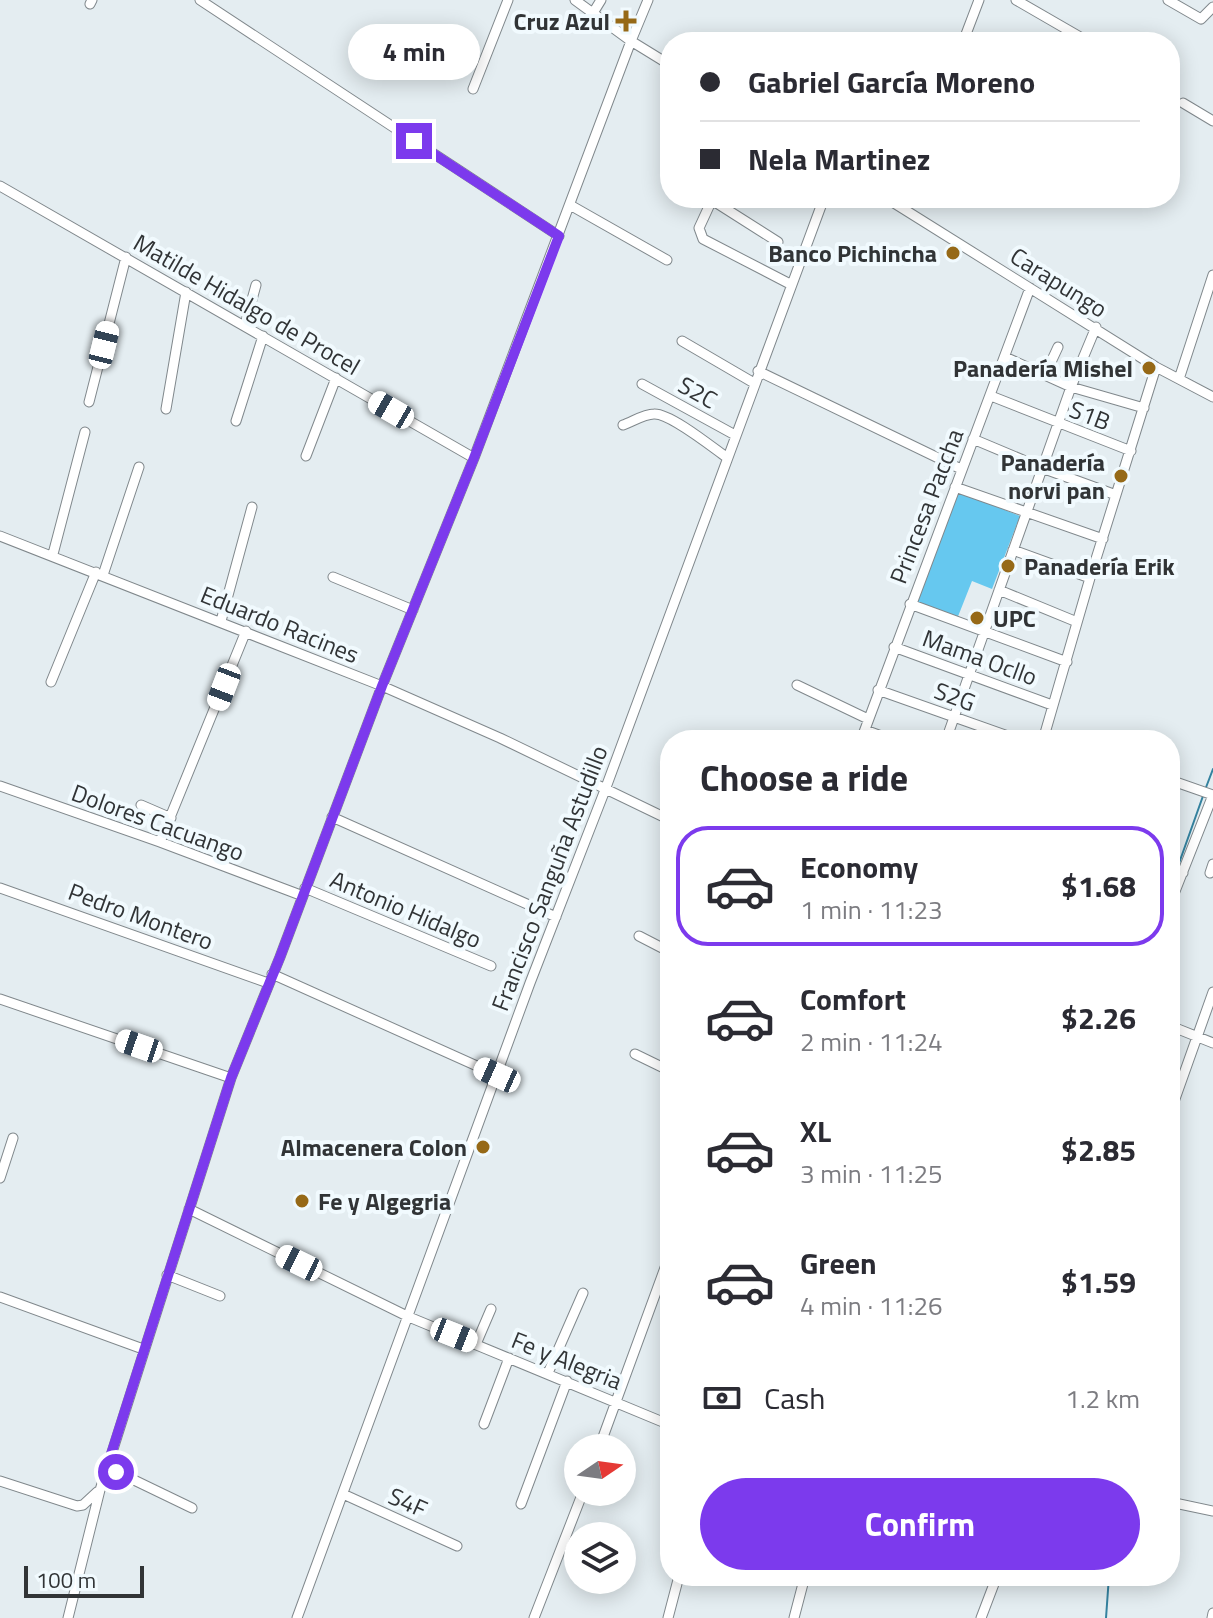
<!DOCTYPE html>
<html lang="en">
<head>
<meta charset="utf-8">
<style>
	body { margin:0; font-family:"Titillium Web",sans-serif; background:#f7f7f7; color:#2b2b33; height:100vh; display:flex; flex-direction:column; font-size:30px; white-space:nowrap }
	* { box-sizing:border-box; margin:0 }
	p { font-size:26px; color:#7c7c81 }
	.icon { flex:none; width:44px; height:44px; fill:none; stroke:currentColor; stroke-width:2; stroke-linecap:round; stroke-linejoin:round }
	.map { position:relative; flex:1; overflow:hidden }
	.details { position:absolute; left:660px; top:730px; width:520px; height:856px; display:flex; flex-direction:column; background:#fff; border-radius:32px; box-shadow:0 4px 20px #0003 }
	.details>* { flex:none }
	.banner { position:absolute; left:660px; top:32px; width:520px; height:176px; border-radius:32px; box-shadow:0 4px 20px #0003; display:grid; align-content:center; height:176px; padding:0 40px; background:#fff }
	.needle { width:52px; rotate:77deg }
	.controls { position:absolute; left:564px; top:1434px; display:grid; gap:16px }
	.controls a { display:grid; place-items:center; width:72px; height:72px; border-radius:50%; background:#fff; box-shadow:0 4px 20px #0003; font-size:40px }
	.scale { position:absolute; left:24px; bottom:20px; width:120px; box-sizing:border-box; padding-left:8px; border:4px solid #313436; border-top:0; font-size:22px; line-height:28px; white-space:nowrap; color:#313436; -webkit-text-stroke:6px #f1fafe; paint-order:stroke }
	.end { position:absolute; width:36px; height:36px; margin:-18px; border:10px solid #7c3aed; background:#fff; box-shadow:0 0 0 4px #fff }
	.from { border-radius:50% }
	.bubble { position:absolute; height:56px; border-radius:28px; background:#fff; box-shadow:0 4px 20px #0003; font-size:26px; font-weight:700; line-height:56px; text-align:center }
	.car { position:absolute; width:24px; height:48px; margin:-24px -12px; border-radius:10px; box-shadow:0 0 6px 2px #0007; background:linear-gradient(#fff 24%,#345 0 40%,#fff 0 76%,#345 0 86%,#fff 0) }
	.banner b { display:flex; align-items:center; gap:28px; height:76px; font-size:30px }
	.banner b+b { border-top:2px solid #e1e1e2 }
	.banner i { width:20px; height:20px; background:#2b2b33 }
	ul { padding:0; list-style:none }
	li { display:flex; align-items:center; gap:24px; height:120px; margin:0 16px 12px; padding:0 24px; border:4px solid transparent; border-radius:32px }
	li div { flex:1 }
	li b { display:block; font-size:30px }
	li em { font-style:normal; font-weight:700 }
	li.on { border-color:#7c3aed }
	li>.icon { width:72px; height:72px; stroke-width:1.5 }
	h2 { padding:0 40px; font-size:36px; line-height:96px }
	.pay { display:flex; align-items:center; gap:20px; height:88px; padding:0 40px; font-size:30px }
	.pay p { margin-inline-start:auto }
	.action { display:flex; gap:16px; margin-top:auto; padding:16px 40px }
	.action a { flex:1; height:92px; border-radius:48px; background:#7c3aed; color:#fff; font-size:32px; font-weight:700; line-height:92px; text-align:center }
	.map>svg:first-child { display:block }
	.green { fill:#66c8ef }
	.lines { fill:none; stroke-linecap:round; stroke-linejoin:round }
	.stream { stroke:#34829f; stroke-width:2 }
	.minor-casing { stroke:#80888c; stroke-width:11 }
	.minor { stroke:#fff; stroke-width:9 }
	.route { stroke:#7c3aed; stroke-width:10 }
	.poi-dot { fill:#966917; stroke:#f1fafe; stroke-width:3 }
	.labels { text-anchor:middle; dominant-baseline:central; stroke-width:8; stroke-linejoin:round; paint-order:stroke }
	.poi-label { font-size:24px; font-weight:bold; fill:#313436; stroke:#f1fafe; text-anchor:end }
	.street-label { font-size:24px; fill:#313436; stroke:#f1fafe }
</style>
</head>
<body>
<div class="map">
<svg width="1213" height="1618" viewBox="0 0 1213 1618">
	<rect width="100%" height="100%" fill="#e4edf1"/>
	<path class="green" d="M957,491L1020,516L992,589L972,581L957,619L915,602Z"/>
	<g class="lines">
		<path class="stream" d="M1205,790L1213,769
			M1178,866L1203,796
			M1170,888L1175,875
			M1106,1618L1109,1576"/>
		<g class="minor-casing">
			<path id="minor" d="M200,0L559,236
				M575,0L631,41L670,65
				M1016,0L1087,41
				M1168,0L1201,19L1213,7
				M90,4L92,0
				M593,13L601,0
				M963,42L979,0
				M473,89L508,0
				M1183,103L1213,121
				M0,186L474,458
				M886,198L1156,367L1213,397
				M570,205L667,260
				M778,242L715,202H711L699,228L703,239L790,284
				M245,325L256,285
				M682,341L754,383
				M1005,357L1071,387L1144,408
				M758,371L961,469
				M1045,375L1058,347
				M1179,379L1213,275
				M642,384L735,435
				M991,396L1131,451
				M89,402L126,257
				M166,409L186,292
				M236,421L263,336
				M623,425C632,422 644,414 654,414C670,413 712,447 726,457
				M973,439L1042,468L1116,495
				M306,456L336,378
				M955,487L1103,539
				M0,536L382,686L500,738L670,820
				M1013,550L1090,578
				M53,554L85,432
				M103,575L139,467
				M333,577L413,610
				M999,590L1077,622
				M910,604L1067,662
				M221,621L252,507
				M894,647L1052,705
				M51,682L96,572
				M797,685L868,719
				M878,690L1019,740
				M865,730L892,740
				M861,740L1030,288
				M946,740L1071,387L1096,327
				M1043,740L1090,578L1156,367
				M1170,780L1213,795
				M0,786L160,842L303,896
				M141,805L171,818
				M332,817L556,917
				M160,842L246,631
				M1170,868L1183,873
				M1210,873L1213,864
				M0,888L268,983
				M305,888L491,966
				M1170,904L1213,795
				M639,936L670,952
				M272,974L497,1075
				M0,999L231,1078
				M1178,1029L1213,1043
				M635,1054L670,1071
				M1170,1113L1213,992
				M0,1178L13,1138
				M189,1209L409,1317L670,1425
				M167,1275L220,1296
				M0,1297L143,1349
				M476,1344L491,1309
				M548,1373L583,1293
				M484,1424L509,1358
				M599,1448L670,1254
				M107,1467L192,1508
				M0,1481L77,1506L83,1505L97,1492
				M343,1494L457,1546
				M1170,1502L1213,1511
				M521,1504L567,1381
				M68,1618L100,1490L231,1078L280,957L382,686L474,458L631,41L648,0
				M297,1618L530,983L605,790L824,198
				M534,1618L583,1492
				M668,1618L679,1576
				M794,1618L805,1576
				M981,1618L997,1576
				M1212,1618L1213,1613"/>
		</g>
		<use href="#minor" class="minor"/>
	</g>
	<g class="lines">
		<path class="route" d="M116,1472L107,1467L231,1078L280,957L382,686L474,458L559,236L414,141"/>
	</g>
	<g class="poi-dot">
		<path d="M622 9h8v8h8v8h-8v8h-8v-8h-8v-8h8z"/>
		<circle cx="953" cy="253" r="8"/>
		<circle cx="1149" cy="368" r="8"/>
		<circle cx="1121" cy="476" r="8"/>
		<circle cx="1008" cy="566" r="8"/>
		<circle cx="977" cy="618" r="8"/>
		<circle cx="483" cy="1147" r="8"/>
		<circle cx="302" cy="1201" r="8"/>
	</g>
	<g class="labels">
		<g class="poi-label">
			<text x="610" y="21">Cruz Azul</text>
			<text x="937" y="253">Banco Pichincha</text>
			<text x="1133" y="368">Panadería Mishel</text>
			<text x="1105" y="462">Panadería<tspan x="1105" dy="28">norvi pan</tspan></text>
			<text x="1024" y="566" text-anchor="start">Panadería Erik</text>
			<text x="993" y="618" text-anchor="start">UPC</text>
			<text x="467" y="1147">Almacenera Colon</text>
			<text x="318" y="1201" text-anchor="start">Fe y Algegria</text>
		</g>
		<g class="street-label">
			<text transform="translate(1059 282) rotate(32)">Carapungo</text>
			<text transform="translate(247 304) rotate(30)">Matilde Hidalgo de Procel</text>
			<text transform="translate(698 392) rotate(29)">S2C</text>
			<text transform="translate(1090 415) rotate(21)">S1B</text>
			<text transform="translate(926 506) rotate(-69)">Princesa Paccha</text>
			<text transform="translate(280 624) rotate(22)">Eduardo Racines</text>
			<text transform="translate(980 657) rotate(20)">Mama Ocllo</text>
			<text transform="translate(955 696) rotate(20)">S2G</text>
			<text transform="translate(158 822) rotate(20)">Dolores Cacuango</text>
			<text transform="translate(549 878) rotate(-69)">Francisco Sanguña Astudillo</text>
			<text transform="translate(406 909) rotate(23)">Antonio Hidalgo</text>
			<text transform="translate(141 916) rotate(20)">Pedro Montero</text>
			<text transform="translate(567 1360) rotate(22)">Fe y Alegria</text>
			<text transform="translate(408 1502) rotate(24)">S4F</text>
		</g>
	</g>
</svg>
<div class="controls">
<a><svg class="needle" viewBox="-14 -14 28 28"><path d="M0-13l5 13h-10z" fill="#e53935"/><path d="M0 13l5-13h-10z" fill="#7c7c81"/></svg></a>
<a><svg class="icon" aria-label="layers" viewBox="0 0 24 24"><path d="M12 4l9 5-9 5-9-5zM3 14l9 5 9-5"/></svg></a>
</div>
<div class="scale">100 m</div>
<i class="end from" style="left:116px;top:1472px"></i>
<i class="end" style="left:414px;top:141px"></i>
<div class="bubble" style="left:348px;top:24px;width:132px">4 min</div>
<i class="car" style="left:104px;top:345px;rotate:14deg"></i>
<i class="car" style="left:391px;top:410px;rotate:300deg"></i>
<i class="car" style="left:224px;top:687px;rotate:201deg"></i>
<i class="car" style="left:139px;top:1046px;rotate:289deg"></i>
<i class="car" style="left:497px;top:1075px;rotate:294deg"></i>
<i class="car" style="left:299px;top:1263px;rotate:296deg"></i>
<i class="car" style="left:454px;top:1335px;rotate:112deg"></i>
<div class="banner">
<b><i class="from"></i>Gabriel García Moreno</b>
<b><i></i>Nela Martinez</b>
</div>
<section class="details">
<h2>Choose a ride</h2>
<ul>
<li class="on"><svg class="icon" aria-label="car" viewBox="0 0 24 24"><path d="M5 17H2v-5l4-1 3-4h7l3 4 3 1v5h-3M9 17h6M6 11h13"/><circle cx="7" cy="17" r="2"/><circle cx="17" cy="17" r="2"/></svg><div><b>Economy</b><p>1 min · 11:23</p></div><em>$1.68</em></li>
<li><svg class="icon" aria-label="car" viewBox="0 0 24 24"><path d="M5 17H2v-5l4-1 3-4h7l3 4 3 1v5h-3M9 17h6M6 11h13"/><circle cx="7" cy="17" r="2"/><circle cx="17" cy="17" r="2"/></svg><div><b>Comfort</b><p>2 min · 11:24</p></div><em>$2.26</em></li>
<li><svg class="icon" aria-label="car" viewBox="0 0 24 24"><path d="M5 17H2v-5l4-1 3-4h7l3 4 3 1v5h-3M9 17h6M6 11h13"/><circle cx="7" cy="17" r="2"/><circle cx="17" cy="17" r="2"/></svg><div><b>XL</b><p>3 min · 11:25</p></div><em>$2.85</em></li>
<li><svg class="icon" aria-label="car" viewBox="0 0 24 24"><path d="M5 17H2v-5l4-1 3-4h7l3 4 3 1v5h-3M9 17h6M6 11h13"/><circle cx="7" cy="17" r="2"/><circle cx="17" cy="17" r="2"/></svg><div><b>Green</b><p>4 min · 11:26</p></div><em>$1.59</em></li>
</ul>
<div class="pay"><svg class="icon" aria-label="cash" viewBox="0 0 24 24"><path d="M3 7h18v10H3z"/><circle cx="12" cy="12" r="2"/></svg>Cash<p>1.2 km</p></div>
<div class="action"><a>Confirm</a></div>
</section>
</div>
</body>
</html>
